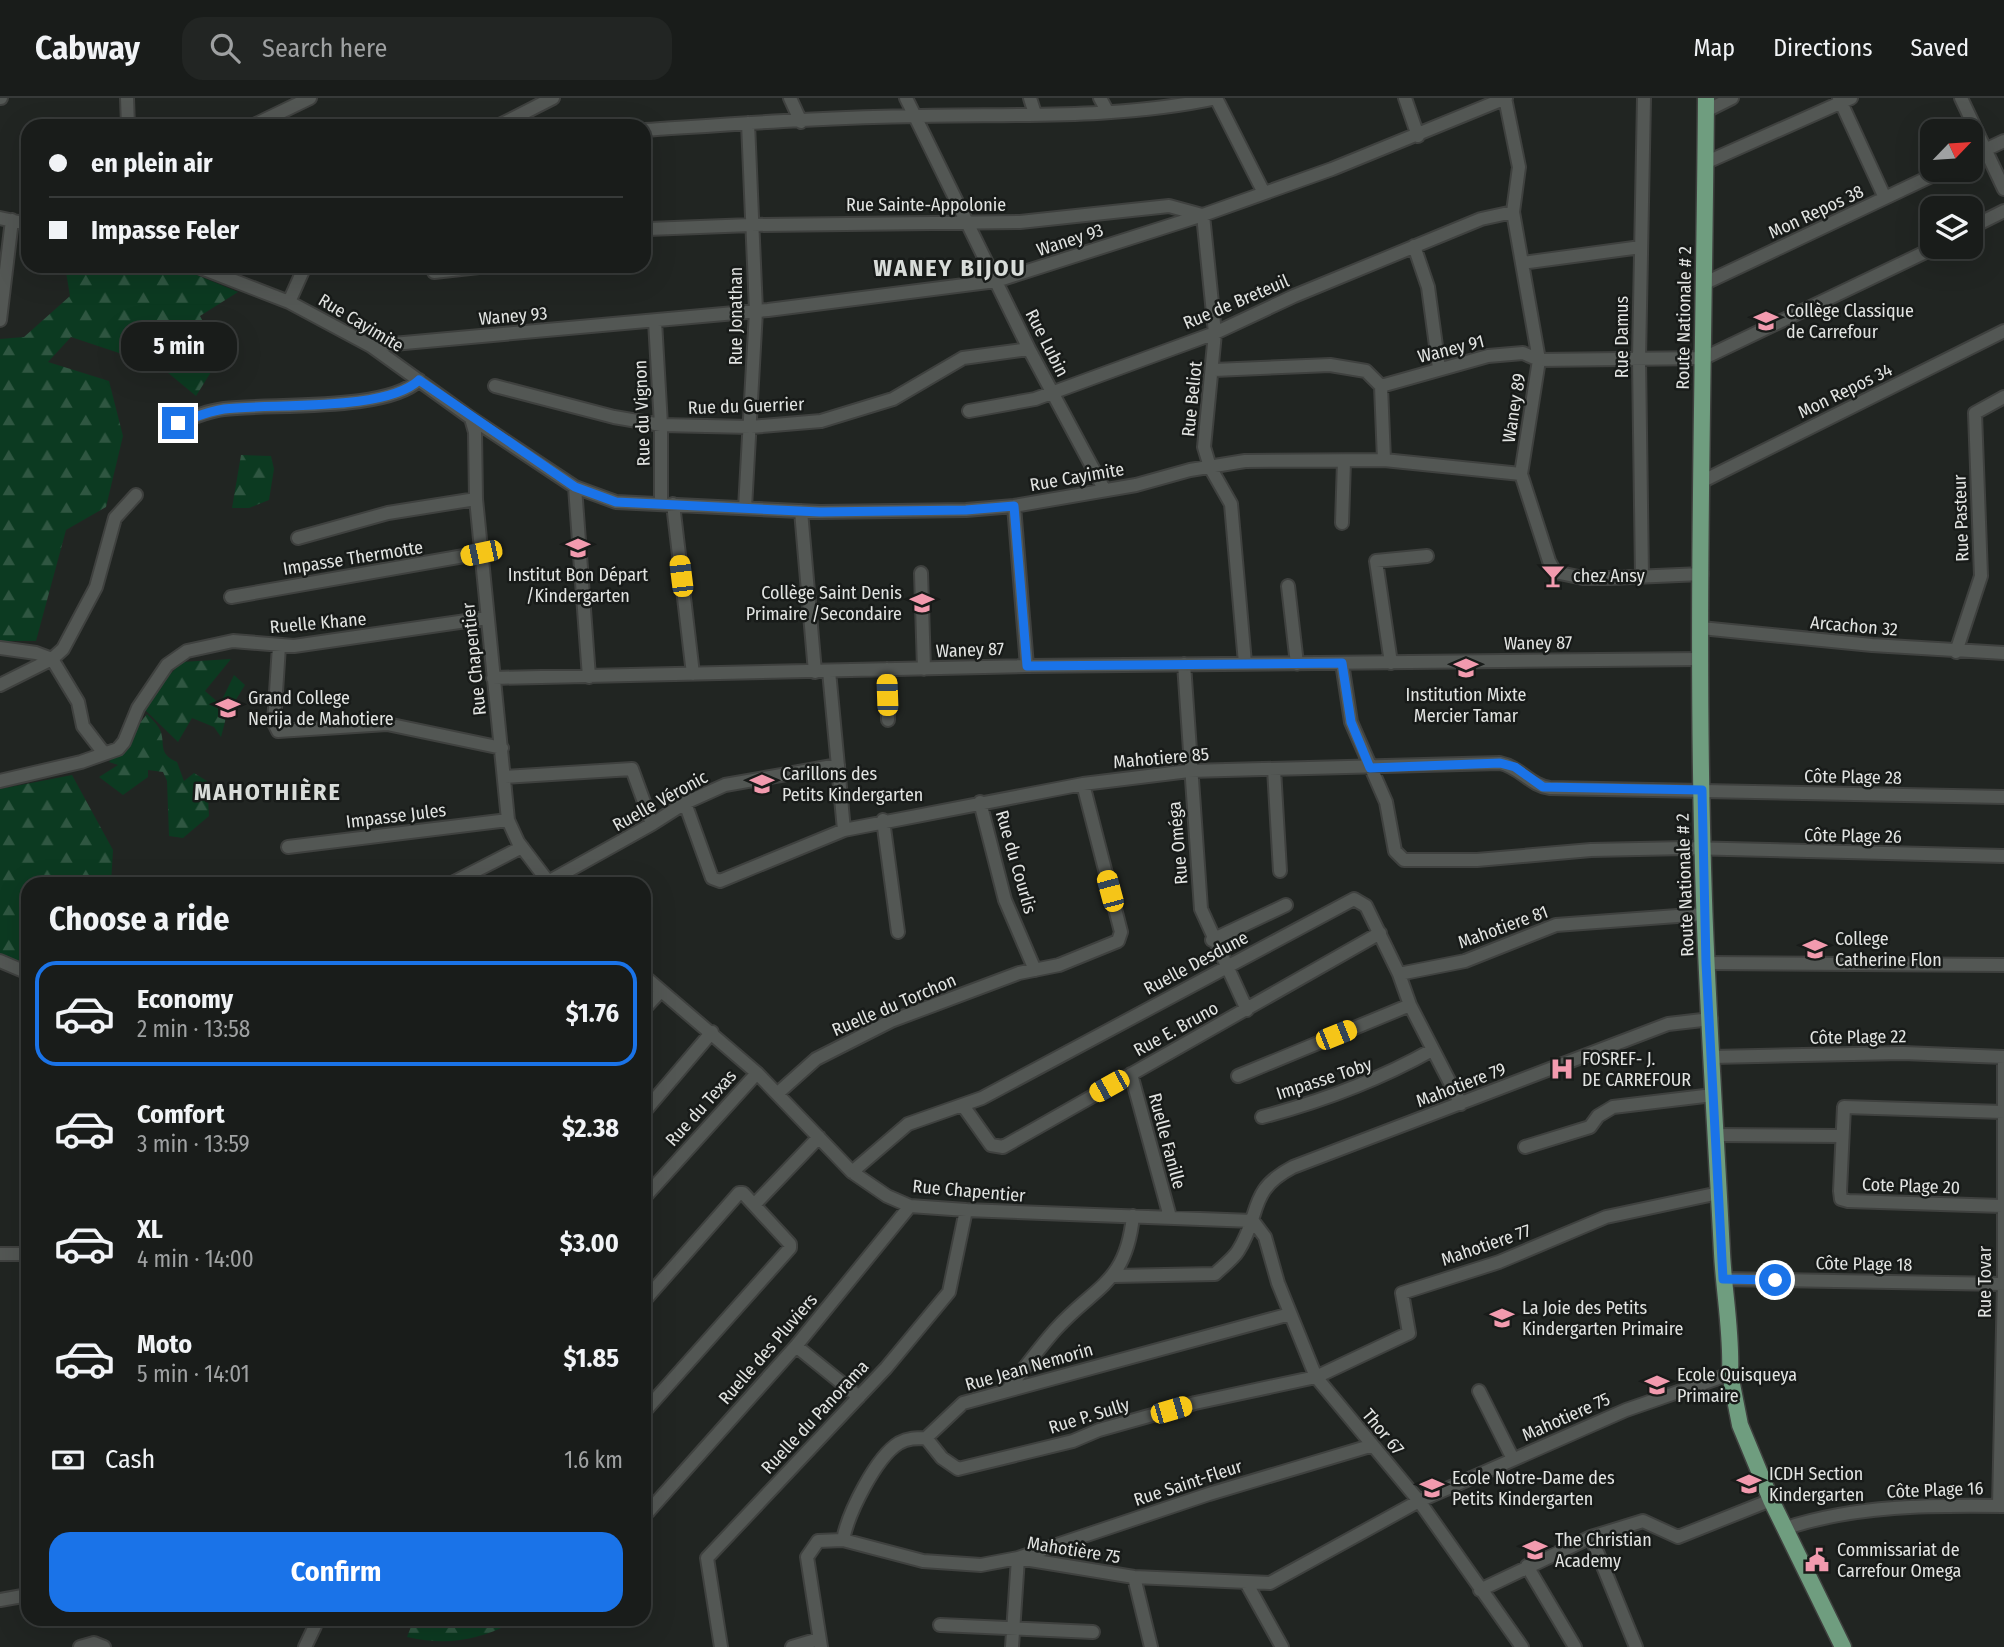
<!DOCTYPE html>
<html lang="en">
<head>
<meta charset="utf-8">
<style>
	body { margin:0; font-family:"Fira Sans Condensed",sans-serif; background:#222523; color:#f1f3f6; height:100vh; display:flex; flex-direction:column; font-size:26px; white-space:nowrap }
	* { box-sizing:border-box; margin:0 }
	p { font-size:23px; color:#9fa1a2 }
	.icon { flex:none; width:38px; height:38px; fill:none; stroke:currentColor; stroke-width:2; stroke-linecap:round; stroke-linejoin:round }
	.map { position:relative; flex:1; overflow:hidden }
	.panel { position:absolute; left:21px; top:779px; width:630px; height:749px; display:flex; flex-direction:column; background:#191c1a; border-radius:21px; box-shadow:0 7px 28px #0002,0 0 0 2px #373a39 }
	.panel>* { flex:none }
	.hud { position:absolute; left:21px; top:21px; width:630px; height:154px; border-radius:21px; box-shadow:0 7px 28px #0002,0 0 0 2px #373a39; display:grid; align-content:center; height:154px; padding:0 28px; background:#191c1a }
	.needle { width:46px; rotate:65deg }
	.buttons { position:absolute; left:1920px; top:21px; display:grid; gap:14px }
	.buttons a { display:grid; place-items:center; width:63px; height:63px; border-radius:14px; background:#191c1a; box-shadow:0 7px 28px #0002,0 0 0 2px #373a39; font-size:35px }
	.end { position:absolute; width:32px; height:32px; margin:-16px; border:9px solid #1a73e8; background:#fff; box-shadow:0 0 0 4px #fff }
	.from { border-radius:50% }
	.bubble { position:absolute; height:49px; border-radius:21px; background:#191c1a; box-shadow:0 7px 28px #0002,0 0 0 2px #373a39; font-size:23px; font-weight:700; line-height:49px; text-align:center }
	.car { position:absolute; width:21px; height:42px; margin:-21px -10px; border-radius:9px; box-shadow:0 0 5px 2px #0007; background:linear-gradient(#f5c518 24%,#345 0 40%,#f5c518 0 76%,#345 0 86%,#f5c518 0) }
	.hud b { display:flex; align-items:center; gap:24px; height:66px; font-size:26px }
	.hud b+b { border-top:2px solid #373a39 }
	.hud i { width:18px; height:18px; background:#f1f3f6 }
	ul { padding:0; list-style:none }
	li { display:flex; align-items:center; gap:21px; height:105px; margin:0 14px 10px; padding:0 14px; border:4px solid transparent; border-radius:21px }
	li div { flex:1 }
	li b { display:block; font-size:26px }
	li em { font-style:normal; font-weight:700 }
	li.selected { border-color:#1a73e8 }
	li>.icon { width:63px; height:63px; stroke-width:1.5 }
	h2 { padding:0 28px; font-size:32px; line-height:84px }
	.pay { display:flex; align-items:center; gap:18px; height:77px; padding:0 28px; font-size:26px }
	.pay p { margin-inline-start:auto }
	.primary-button { display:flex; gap:14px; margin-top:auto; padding:14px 28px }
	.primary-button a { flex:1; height:80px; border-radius:21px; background:#1a73e8; color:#fff; font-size:28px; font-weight:700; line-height:80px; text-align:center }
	header { display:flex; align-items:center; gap:42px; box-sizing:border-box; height:98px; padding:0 35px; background:#191c1a; border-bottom:2px solid #373a39 }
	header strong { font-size:33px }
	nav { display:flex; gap:38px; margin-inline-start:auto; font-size:24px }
	.search { width:490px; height:63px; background:#222523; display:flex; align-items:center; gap:18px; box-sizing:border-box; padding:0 24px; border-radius:21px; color:#9fa1a2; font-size:26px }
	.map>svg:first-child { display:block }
	.forest { fill:url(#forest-firs) }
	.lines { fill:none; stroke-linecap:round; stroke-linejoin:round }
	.minor-casing { stroke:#3f413f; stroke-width:16 }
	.major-casing { stroke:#3f413f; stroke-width:19 }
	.minor { stroke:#535754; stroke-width:12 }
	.major { stroke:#6f9d7f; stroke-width:16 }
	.route { stroke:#1a73e8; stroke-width:9 }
	.labels { text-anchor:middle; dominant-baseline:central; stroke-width:5; stroke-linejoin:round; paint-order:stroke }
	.street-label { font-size:18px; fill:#e2e4e2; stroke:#181b19 }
	.poi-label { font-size:18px; fill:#e2e4e2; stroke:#181b19; text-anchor:start }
	.district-label { font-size:24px; font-weight:bold; letter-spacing:2px; fill:#d8dcd9; stroke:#181b19 }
</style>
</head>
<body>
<header>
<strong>Cabway</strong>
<div class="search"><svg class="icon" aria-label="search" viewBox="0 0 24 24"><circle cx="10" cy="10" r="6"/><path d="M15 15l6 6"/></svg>Search here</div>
<nav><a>Map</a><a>Directions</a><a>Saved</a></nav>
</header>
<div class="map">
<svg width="2004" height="1549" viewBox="0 0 2004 1549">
	<defs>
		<pattern id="forest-firs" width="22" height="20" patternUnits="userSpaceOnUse" patternTransform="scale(1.75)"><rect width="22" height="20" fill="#0c3a21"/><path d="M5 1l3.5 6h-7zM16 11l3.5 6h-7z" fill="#2f5641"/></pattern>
	</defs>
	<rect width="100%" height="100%" fill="#212522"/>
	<path class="forest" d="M65,168H175L238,194L200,218L221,258L196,298L161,269L71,239L48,264L109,283L123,338L106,409L66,432L36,543H0V241L24,239L70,198Z
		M241,357L271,358L274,371L269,402L249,410H232Z
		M231,561L205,593L220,606L234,577L245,587L227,616L221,639L214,629L192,620L178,644L142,609L181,564Z
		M147,616C151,620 156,625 159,630C167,644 156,655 177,664L184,683L194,675L207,683L209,718L183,740L169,738L167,683L163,674L148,672V679L123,697L99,679L118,667L109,664Z
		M72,677L113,752L111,786H28V870L0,857V691Z
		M414,1521H521C481,1541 452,1549 407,1539Z"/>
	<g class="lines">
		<g class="minor-casing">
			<path id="minor" d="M0,0H1
				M127,0L128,28
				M790,0L801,24
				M906,0L1029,251L1104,391
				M1030,0L1035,16
				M1100,0L1107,13
				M1216,0L1264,95
				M1405,0L1418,38
				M1505,0L1519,69L1513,114L1539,262L1521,376L1549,463L1555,474L1583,480H1610L1702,476
				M1839,0L1885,100
				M1961,0L2004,91
				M1706,13L1732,0
				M252,28L310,0
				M498,28L553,0
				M644,32C736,26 828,19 920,18C1018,16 1121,21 1217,0
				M1970,59L2004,43
				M1707,64L1851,0
				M1203,117L1215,235L1204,349L1210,369L1231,406L1245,565
				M0,120L28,126
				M1970,130L2004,113
				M648,131L751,127L1020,124L1169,108L1202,117
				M1414,148L1428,189L1439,270
				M1522,165L1641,149
				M196,168L289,204L371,248L471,320L575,389L616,404L820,414L966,412L1014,408L1136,387L1190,372L1245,363L1384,362L1521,376
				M434,168V174L488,168
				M1703,186L1944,72
				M289,204L305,168
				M0,222L12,122
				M655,223L661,327V405
				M371,248L768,212L996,183L1203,117L1332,71L1506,0
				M1214,272L1330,267L1366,273L1381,288L1488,258L1523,255L1539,262L1704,260L1936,149
				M495,288L614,319L661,327L751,329L821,323L893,301L963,260L1029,251
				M1381,288L1384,362
				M969,313L1035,301L1215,235L1294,198L1481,121L1513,114
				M471,320L475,334L476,401L508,722L518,744L550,786
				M178,325C193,319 208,313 224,311C270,305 387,314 419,282
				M1701,384L2004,233
				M575,389L589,579
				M673,406L693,576
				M1014,408L1027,568
				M745,410L756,213L748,25
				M801,413L815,574
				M1342,425L1344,363
				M298,440L388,415L476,401
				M921,475L924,571
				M1642,479L1639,261L1644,0
				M1288,488L1297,566
				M231,499L481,455
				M1701,530L1872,547L2004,555
				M279,548L274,625L278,633L387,626L502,650
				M0,550L36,555L52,561L78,604L83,628L103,654
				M1956,554L1981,478L1975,315L2004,299
				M1342,565L1351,624L1386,704L1395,753L1404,762H1477L1591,752L1686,750L2004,758
				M1391,565L1376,463L1427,458
				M1184,566L1201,811L1247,912
				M887,571L888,622
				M829,573L844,732
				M493,580L1027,568L1700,561
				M0,587L52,561L63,551L96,489L115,420L136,397
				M1274,671L1280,773
				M505,679L632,671L652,726
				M0,683L81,664L118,651L124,644L138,610L167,567L187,553L233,543L294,548L487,520
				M980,704L1005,802L1035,872
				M685,705L712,780L720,783L844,732L1083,686L1189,673L1500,665C1520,669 1531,688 1550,690L2004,699
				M883,722L898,834
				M288,749L508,722
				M548,784L652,726L685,705L725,687L838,667
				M450,786L522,749
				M1212,842L1286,807
				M0,863L28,875
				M1706,865L2004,867
				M1399,876L1465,863L1556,827L1704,816
				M644,878L757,975L852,1074L887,1098L910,1108L966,1112L1253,1123
				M644,911L661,893
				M1712,959L1903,955L2004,959
				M1131,976L1170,1119
				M1238,978L1410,907
				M778,995L816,961L891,923L1019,875L1059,867L1118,843L1121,834L1083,686
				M964,1009L991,1047L1003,1049L1380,835
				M644,1014L712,934
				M1262,1019C1323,1003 1377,983 1432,952
				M1717,1037L1840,1038
				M1525,1049L1590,1029L1598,1018L1613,1009L1713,997
				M852,1074L908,1026L982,1000L1354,801L1366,808L1399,876L1410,907L1461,1006
				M644,1100L757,975
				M2002,1108L1848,1103L1841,1101L1840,1093L1844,1009L2003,1014
				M1253,1123L1265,1139L1278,1185L1316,1279L1419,1403L1522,1549
				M0,1156H28
				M1114,1178L1215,1176C1222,1169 1233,1161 1238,1153C1262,1115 1247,1093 1293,1069L1668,926L1711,921
				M1723,1181L2004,1186
				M644,1203L739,1095H743L754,1107L819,1039
				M796,1248L859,1299
				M1008,1291C1024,1271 1039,1250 1056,1231C1096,1187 1126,1186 1133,1118
				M1479,1293L1513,1361
				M644,1314L790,1150V1146L754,1107
				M926,1340L942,1360L958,1371L1073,1343L1099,1332L1195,1305L1316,1279L1409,1235L1402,1195L1499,1164L1606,1119L1719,1095
				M1999,1408L2004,1186V959
				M648,1414L796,1248L910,1108
				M1786,1430C1857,1407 1930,1407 2004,1408
				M1591,1439L1636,1549
				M843,1442C848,1415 876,1359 899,1345C908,1340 916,1340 926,1340L963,1305L1290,1216
				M1527,1468L1575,1549
				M1134,1479L1151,1549
				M1247,1486L1282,1549
				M1480,1492L1591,1439L1643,1423L1678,1439L1771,1402
				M0,1502L28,1497
				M940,1527L1093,1534
				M80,1549L94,1545L104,1549
				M305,1549L315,1528L313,1521
				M721,1549L707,1460L886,1270L949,1194L966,1112
				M792,1549L819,1541
				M821,1549L807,1459L818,1443L843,1442L923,1463L981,1467L1018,1460L1134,1479L1270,1485L1419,1403L1626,1312L1730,1276
				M1012,1549L1018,1460L1209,1396L1370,1348"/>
		</g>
		<g class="major-casing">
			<path id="major" d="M1706,0C1704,267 1695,535 1704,802C1708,920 1716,1037 1722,1155C1724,1195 1732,1236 1730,1276L1740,1327L1771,1402L1843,1549"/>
		</g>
		<use href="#minor" class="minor"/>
		<use href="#major" class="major"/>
	</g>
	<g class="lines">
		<path class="route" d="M178,325C193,320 209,313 224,311C271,305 386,314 419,282L575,389L616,404L820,414L966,412L1014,408L1027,568L1342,565L1351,624L1370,670L1500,665L1515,669L1543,689L1702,692L1706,865L1723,1181L1775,1182"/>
	</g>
	<defs>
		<g id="school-bare" transform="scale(1.89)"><path d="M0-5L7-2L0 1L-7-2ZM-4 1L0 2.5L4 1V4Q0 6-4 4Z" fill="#f29aae" stroke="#181b19" stroke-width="2.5" paint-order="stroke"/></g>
		<g id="bar-bare" transform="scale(1.89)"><path d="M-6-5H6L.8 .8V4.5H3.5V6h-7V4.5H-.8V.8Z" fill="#f29aae" stroke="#181b19" stroke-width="2.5" paint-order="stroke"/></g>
		<g id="hospital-bare" transform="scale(1.89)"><path d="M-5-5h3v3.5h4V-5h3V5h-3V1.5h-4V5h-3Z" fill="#f29aae" stroke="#181b19" stroke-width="2.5" paint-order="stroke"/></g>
		<g id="civic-bare" transform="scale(1.89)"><path d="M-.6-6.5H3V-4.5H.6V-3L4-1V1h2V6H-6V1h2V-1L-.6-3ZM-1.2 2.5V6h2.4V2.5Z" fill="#f29aae" stroke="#181b19" stroke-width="2.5" paint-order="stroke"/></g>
	</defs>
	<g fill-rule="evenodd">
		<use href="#school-bare" x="1766" y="223"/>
		<use href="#school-bare" x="578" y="450"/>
		<use href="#bar-bare" x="1553" y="478"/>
		<use href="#school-bare" x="922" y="505"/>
		<use href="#school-bare" x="1466" y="570"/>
		<use href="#school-bare" x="228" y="610"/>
		<use href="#school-bare" x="762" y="686"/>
		<use href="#school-bare" x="1815" y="851"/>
		<use href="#hospital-bare" x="1562" y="971"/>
		<use href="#school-bare" x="1502" y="1220"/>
		<use href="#school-bare" x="1657" y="1287"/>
		<use href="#school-bare" x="1749" y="1386"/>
		<use href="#school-bare" x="1432" y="1390"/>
		<use href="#school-bare" x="1535" y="1452"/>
		<use href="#civic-bare" x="1817" y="1462"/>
	</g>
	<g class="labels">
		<g class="street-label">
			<text x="926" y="107">Rue Sainte-Appolonie</text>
			<text transform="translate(1816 114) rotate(-25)">Mon Repos 38</text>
			<text transform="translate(1070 142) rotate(-18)">Waney 93</text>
			<text transform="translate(1236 204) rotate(-23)">Rue de Breteuil</text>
			<text transform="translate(513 218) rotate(-5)">Waney 93</text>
			<text transform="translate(736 218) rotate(-90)">Rue Jonathan</text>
			<text transform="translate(1684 220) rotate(-89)">Route Nationale # 2</text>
			<text transform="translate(361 225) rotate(31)">Rue Cayimite</text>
			<text transform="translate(1622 239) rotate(-90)">Rue Damus</text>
			<text transform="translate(1047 245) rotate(63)">Rue Lubin</text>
			<text transform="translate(1451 251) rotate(-14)">Waney 91</text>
			<text transform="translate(1845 293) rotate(-26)">Mon Repos 34</text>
			<text transform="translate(1192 301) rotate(-84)">Rue Beliot</text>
			<text transform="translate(746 308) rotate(-2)">Rue du Guerrier</text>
			<text transform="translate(1514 310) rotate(-81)">Waney 89</text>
			<text transform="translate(642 315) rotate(-92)">Rue du Vignon</text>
			<text transform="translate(1077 379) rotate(-10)">Rue Cayimite</text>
			<text transform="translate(1961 420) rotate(-92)">Rue Pasteur</text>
			<text transform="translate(353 460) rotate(-9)">Impasse Thermotte</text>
			<text transform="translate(318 525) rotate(-5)">Ruelle Khane</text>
			<text transform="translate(1854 528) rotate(5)">Arcachon 32</text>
			<text transform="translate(1538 545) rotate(-1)">Waney 87</text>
			<text transform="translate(970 552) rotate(-2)">Waney 87</text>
			<text transform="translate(474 561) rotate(-96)">Rue Chapentier</text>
			<text transform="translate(1161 660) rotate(-5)">Mahotiere 85</text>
			<text transform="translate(1853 679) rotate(1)">Côte Plage 28</text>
			<text transform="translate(660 703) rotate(-29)">Ruelle Véronic</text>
			<text transform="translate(396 718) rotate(-7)">Impasse Jules</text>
			<text transform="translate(1853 738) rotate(1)">Côte Plage 26</text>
			<text transform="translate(1178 745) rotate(-95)">Rue Oméga</text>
			<text transform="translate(1016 764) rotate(74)">Rue du Courlis</text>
			<text transform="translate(1685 787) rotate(-92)">Route Nationale # 2</text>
			<text transform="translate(1503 829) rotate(-20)">Mahotiere 81</text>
			<text transform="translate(1196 865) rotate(-28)">Ruelle Desdune</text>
			<text transform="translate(894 907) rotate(-23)">Ruelle du Torchon</text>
			<text transform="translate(1176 931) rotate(-29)">Rue E. Bruno</text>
			<text transform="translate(1858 939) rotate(-1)">Côte Plage 22</text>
			<text transform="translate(1324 981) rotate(-18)">Impasse Toby</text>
			<text transform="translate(1461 987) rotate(-21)">Mahotiere 79</text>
			<text transform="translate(701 1010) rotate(-48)">Rue du Texas</text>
			<text transform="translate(1167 1043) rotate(75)">Ruelle Fanille</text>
			<text transform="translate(1911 1088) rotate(2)">Cote Plage 20</text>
			<text transform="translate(969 1093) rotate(5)">Rue Chapentier</text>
			<text transform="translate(1486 1147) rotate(-19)">Mahotiere 77</text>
			<text transform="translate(1864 1166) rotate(1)">Côte Plage 18</text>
			<text transform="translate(1985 1184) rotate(-90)">Rue Tovar</text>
			<text transform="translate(768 1251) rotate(-49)">Ruelle des Pluviers</text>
			<text transform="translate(1029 1269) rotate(-16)">Rue Jean Nemorin</text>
			<text transform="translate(1089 1318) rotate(-17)">Rue P. Sully</text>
			<text transform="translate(815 1319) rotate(-47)">Ruelle du Panorama</text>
			<text transform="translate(1566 1319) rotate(-24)">Mahotiere 75</text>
			<text transform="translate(1383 1334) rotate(50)">Thor 67</text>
			<text transform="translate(1188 1385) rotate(-18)">Rue Saint-Fleur</text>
			<text transform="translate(1935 1392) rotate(-2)">Côte Plage 16</text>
			<text transform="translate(1074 1452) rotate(9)">Mahotière 75</text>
		</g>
		<g class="poi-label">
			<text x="1786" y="213">Collège Classique<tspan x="1786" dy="21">de Carrefour</tspan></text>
			<text x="578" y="477" text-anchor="middle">Institut Bon Départ<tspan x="578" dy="21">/Kindergarten</tspan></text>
			<text x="1573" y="478">chez Ansy</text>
			<text x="902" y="495" text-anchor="end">Collège Saint Denis<tspan x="902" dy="21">Primaire /Secondaire</tspan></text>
			<text x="1466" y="597" text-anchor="middle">Institution Mixte<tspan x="1466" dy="21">Mercier Tamar</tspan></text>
			<text x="248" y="600">Grand College<tspan x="248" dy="21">Nerija de Mahotiere</tspan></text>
			<text x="782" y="676">Carillons des<tspan x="782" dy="21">Petits Kindergarten</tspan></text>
			<text x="1835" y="841">College<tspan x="1835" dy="21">Catherine Flon</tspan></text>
			<text x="1582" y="961">FOSREF- J.<tspan x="1582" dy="21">DE CARREFOUR</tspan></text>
			<text x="1522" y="1210">La Joie des Petits<tspan x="1522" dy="21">Kindergarten Primaire</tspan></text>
			<text x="1677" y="1277">Ecole Quisqueya<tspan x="1677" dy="21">Primaire</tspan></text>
			<text x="1769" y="1376">ICDH Section<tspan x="1769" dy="21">Kindergarten</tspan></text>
			<text x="1452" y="1380">Ecole Notre-Dame des<tspan x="1452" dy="21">Petits Kindergarten</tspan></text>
			<text x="1555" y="1442">The Christian<tspan x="1555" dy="21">Academy</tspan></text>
			<text x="1837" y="1452">Commissariat de<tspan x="1837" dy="21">Carrefour Omega</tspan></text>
		</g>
		<g class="district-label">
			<text x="950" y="170">WANEY BIJOU</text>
			<text x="268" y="694">MAHOTHIÈRE</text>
		</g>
	</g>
</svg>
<div class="buttons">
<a><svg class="needle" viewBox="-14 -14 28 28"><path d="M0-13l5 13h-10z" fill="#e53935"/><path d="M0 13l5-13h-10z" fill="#9fa1a2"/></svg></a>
<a><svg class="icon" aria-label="layers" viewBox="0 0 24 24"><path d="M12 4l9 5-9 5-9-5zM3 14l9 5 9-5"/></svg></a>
</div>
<i class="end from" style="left:1775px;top:1182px"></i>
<i class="end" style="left:178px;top:325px"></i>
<div class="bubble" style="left:121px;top:224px;width:116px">5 min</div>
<i class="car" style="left:481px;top:455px;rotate:258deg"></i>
<i class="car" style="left:681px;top:478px;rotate:353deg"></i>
<i class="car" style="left:887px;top:597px;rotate:358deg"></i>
<i class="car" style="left:1110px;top:793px;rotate:345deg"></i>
<i class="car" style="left:1336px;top:937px;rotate:68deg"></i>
<i class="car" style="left:1109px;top:988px;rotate:241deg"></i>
<i class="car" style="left:1171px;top:1312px;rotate:74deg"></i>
<div class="hud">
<b><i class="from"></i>en plein air</b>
<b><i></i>Impasse Feler</b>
</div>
<section class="panel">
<h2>Choose a ride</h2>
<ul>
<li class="selected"><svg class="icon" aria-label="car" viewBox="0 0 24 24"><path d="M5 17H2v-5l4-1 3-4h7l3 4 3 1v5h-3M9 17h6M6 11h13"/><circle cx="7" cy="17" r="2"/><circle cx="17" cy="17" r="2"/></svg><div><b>Economy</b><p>2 min · 13:58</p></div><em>$1.76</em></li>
<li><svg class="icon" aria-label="car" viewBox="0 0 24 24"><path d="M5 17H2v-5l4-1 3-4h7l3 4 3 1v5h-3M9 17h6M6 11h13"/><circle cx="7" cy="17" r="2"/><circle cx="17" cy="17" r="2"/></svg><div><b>Comfort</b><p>3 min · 13:59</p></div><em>$2.38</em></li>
<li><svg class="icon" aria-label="car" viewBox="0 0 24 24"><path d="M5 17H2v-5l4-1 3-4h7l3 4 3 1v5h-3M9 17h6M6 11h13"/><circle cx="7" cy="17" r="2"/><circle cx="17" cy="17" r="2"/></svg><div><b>XL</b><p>4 min · 14:00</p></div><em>$3.00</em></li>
<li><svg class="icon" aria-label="car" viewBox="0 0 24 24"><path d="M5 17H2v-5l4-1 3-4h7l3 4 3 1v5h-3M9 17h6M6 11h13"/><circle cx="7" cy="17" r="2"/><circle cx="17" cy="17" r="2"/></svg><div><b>Moto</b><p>5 min · 14:01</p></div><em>$1.85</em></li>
</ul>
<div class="pay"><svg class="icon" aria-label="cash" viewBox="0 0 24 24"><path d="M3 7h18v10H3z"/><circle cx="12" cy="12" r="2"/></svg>Cash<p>1.6 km</p></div>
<div class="primary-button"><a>Confirm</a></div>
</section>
</div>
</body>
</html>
